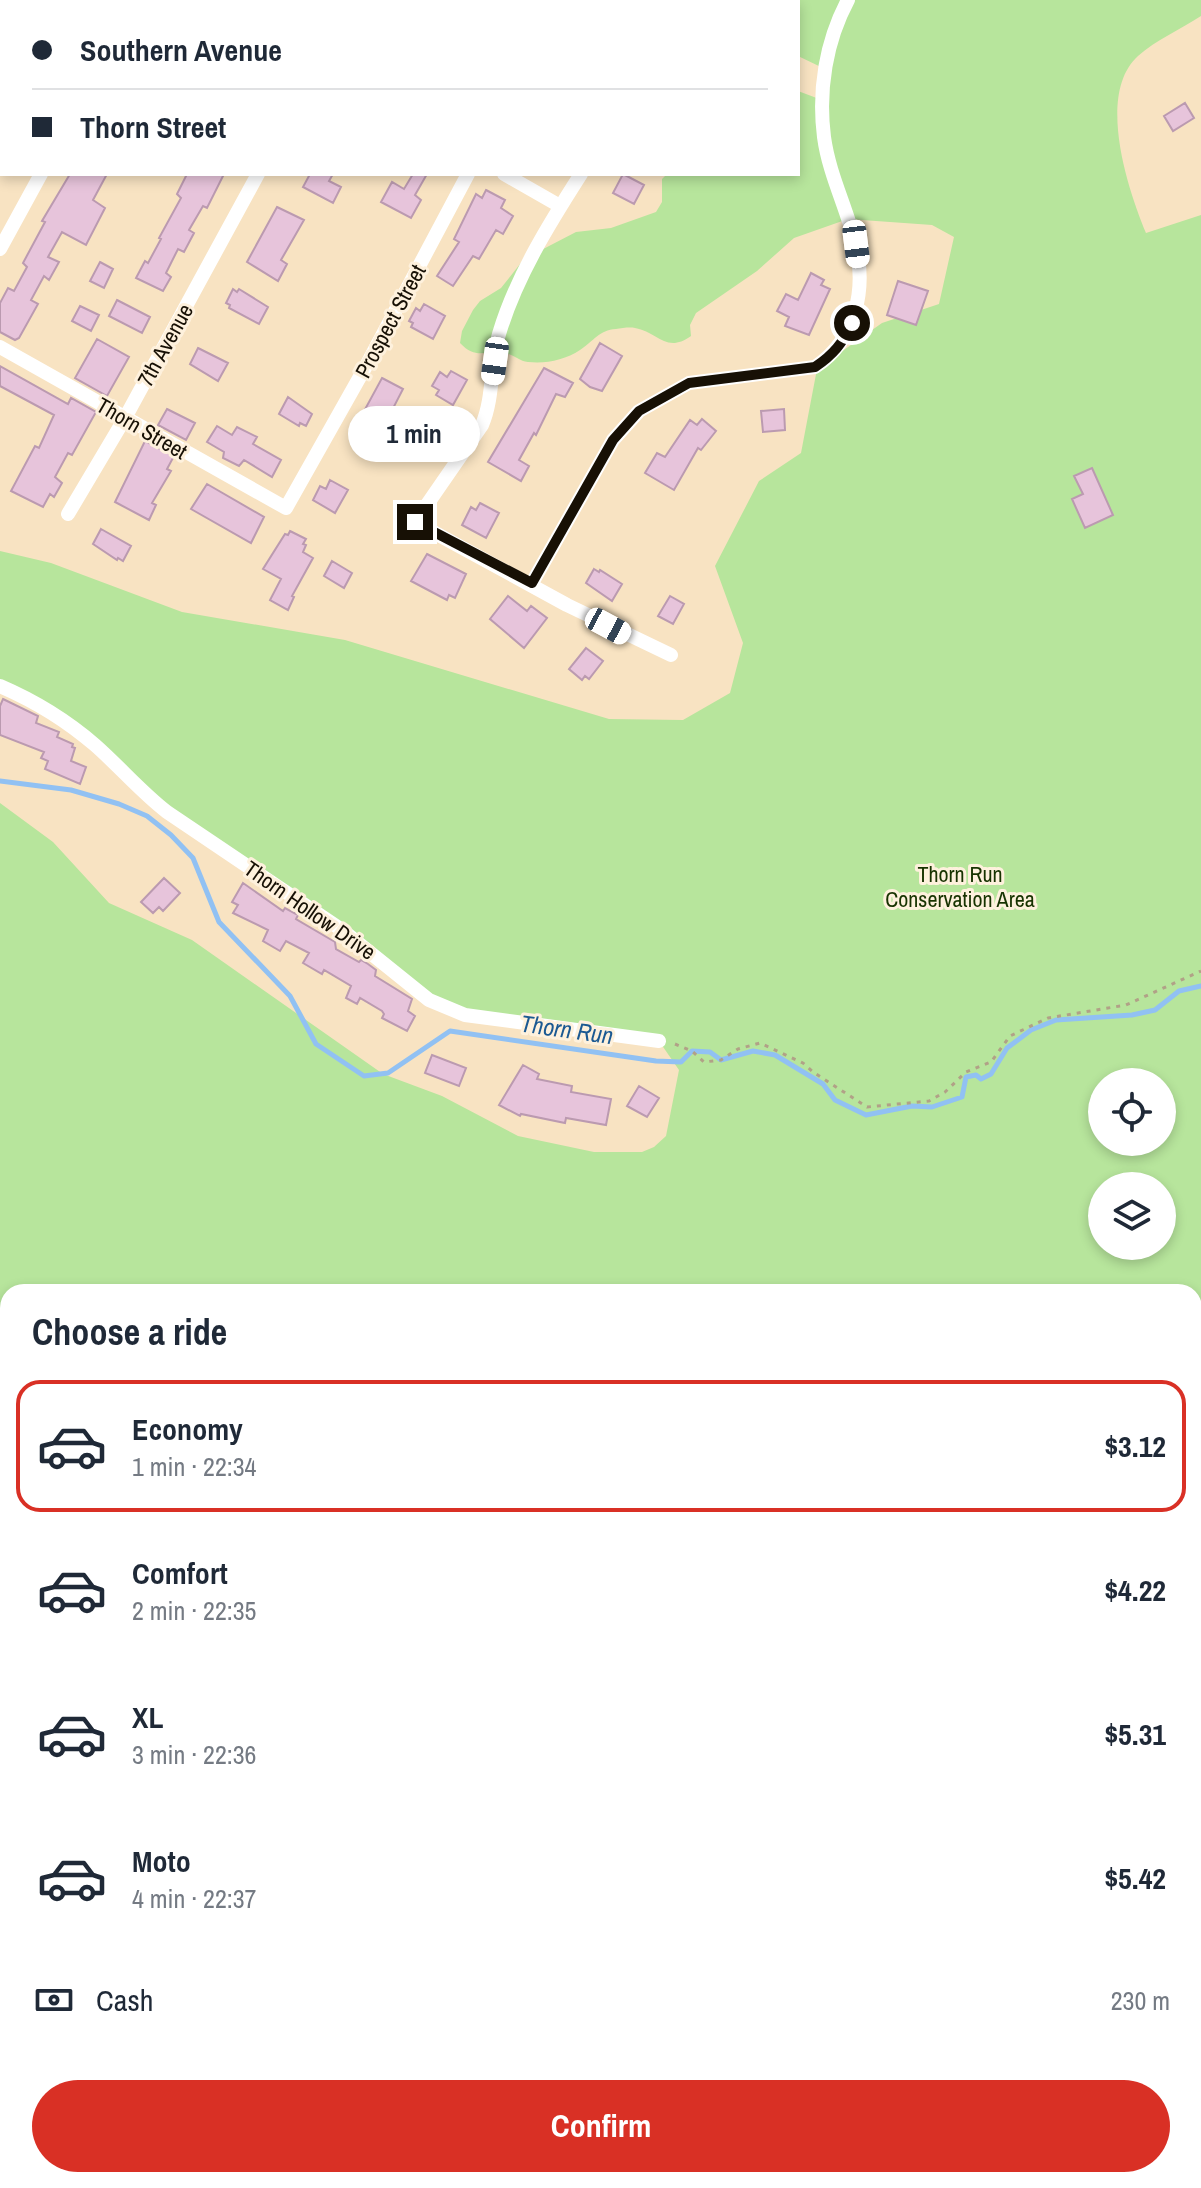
<!DOCTYPE html>
<html lang="en">
<head>
<meta charset="utf-8">
<style>
	body { margin:0; font-family:"Archivo Narrow",sans-serif; background:#f6f6f7; color:#1f2937; height:100vh; display:flex; flex-direction:column; font-size:30px; white-space:nowrap }
	* { box-sizing:border-box; margin:0 }
	p { font-size:26px; color:#747a83 }
	.icon { flex:none; width:44px; height:44px; fill:none; stroke:currentColor; stroke-width:2; stroke-linecap:round; stroke-linejoin:round }
	.map { position:relative; flex:1; overflow:hidden }
	.sheet { position:absolute; left:0px; top:1284px; width:1202px; height:904px; display:flex; flex-direction:column; background:#fff; border-radius:24px 24px 0 0; box-shadow:0 4px 12px #0003 }
	.sheet>* { flex:none }
	.top-card { position:absolute; left:0px; top:0px; width:800px; height:176px; box-shadow:0 4px 12px #0003; display:grid; align-content:center; height:176px; padding:0 32px; background:#fff }
	.fabs { position:absolute; left:1088px; top:1068px; display:grid; gap:16px }
	.fabs a { display:grid; place-items:center; width:88px; height:88px; border-radius:50%; background:#fff; box-shadow:0 4px 12px #0003; font-size:40px }
	.end { position:absolute; width:36px; height:36px; margin:-18px; border:10px solid #171005; background:#fff; box-shadow:0 0 0 4px #fff }
	.from { border-radius:50% }
	.bubble { position:absolute; height:56px; border-radius:28px; background:#fff; box-shadow:0 4px 12px #0003; font-size:26px; font-weight:700; line-height:56px; text-align:center }
	.car { position:absolute; width:24px; height:48px; margin:-24px -12px; border-radius:10px; box-shadow:0 0 6px 2px #0007; background:linear-gradient(#fff 24%,#345 0 40%,#fff 0 76%,#345 0 86%,#fff 0) }
	.top-card b { display:flex; align-items:center; gap:28px; height:76px; font-size:30px }
	.top-card b+b { border-top:2px solid #e0e1e3 }
	.top-card i { width:20px; height:20px; background:#1f2937 }
	ul { padding:0; list-style:none }
	li { display:flex; align-items:center; gap:24px; height:132px; margin:0 16px 12px; padding:0 16px; border:4px solid transparent; border-radius:24px }
	li div { flex:1 }
	li b { display:block; font-size:30px }
	li em { font-style:normal; font-weight:700 }
	li.selected { border-color:#d93025 }
	li>.icon { width:72px; height:72px; stroke-width:1.5 }
	h2 { padding:0 32px; font-size:36px; line-height:96px }
	.pay { display:flex; align-items:center; gap:20px; height:88px; padding:0 32px; font-size:30px }
	.pay p { margin-inline-start:auto }
	.primary-button { display:flex; gap:16px; margin-top:auto; padding:16px 32px }
	.primary-button a { flex:1; height:92px; border-radius:48px; background:#d93025; color:#fff; font-size:32px; font-weight:700; line-height:92px; text-align:center }
	.map>svg:first-child { display:block }
	.green { fill:#b7e59c; fill-rule:evenodd }
	.lines { fill:none; stroke-linecap:round; stroke-linejoin:round }
	.stream { stroke:#91c1f3; stroke-width:5 }
	.building { fill:#e7c4db; stroke:#bb9ab0; stroke-width:2 }
	.path { stroke:#b1a187; stroke-width:3; stroke-dasharray:4 6; stroke-linecap:butt }
	.lane { stroke:#fff; stroke-width:7 }
	.street { stroke:#fff; stroke-width:14 }
	.route { stroke:#171005; stroke-width:10 }
	.labels { text-anchor:middle; dominant-baseline:central; stroke-width:6; stroke-linejoin:round; paint-order:stroke }
	.street-label { font-size:22px; fill:#171005; stroke:#fef1dd }
	.park-label { font-size:22px; fill:#173300; stroke:#fef1dd }
	.water-label { font-size:24px; font-style:italic; fill:#1b5992; stroke:#fef1dd }
</style>
</head>
<body>
<div class="map">
<svg width="1201" height="2188" viewBox="0 0 1201 2188">
	<rect width="100%" height="100%" fill="#f8e3c2"/>
	<path class="green" d="M777,0H846L823,68L798,56V2H776Z
		M848,0H1201V16C1181,29 1156,40 1138,56C1096,94 1128,190 1146,233L1201,215V1654L1194,1655V1292H8V2180H267L273,2188H0V803L53,842L109,903L192,940L383,1074L442,1096L518,1136L594,1152H642L654,1147L666,1136L679,1070L659,1041L444,1008L210,842L96,746L0,686V551L51,563L182,612L345,640L609,719L683,720L730,693L743,643L715,566L759,481L801,453L817,369L882,323L939,304L954,237L932,225L848,219L794,238L757,271L696,313L690,325L691,336C666,354 658,332 635,328C630,327 622,328 616,329C599,330 594,341 580,350C565,360 546,364 528,362C519,361 513,354 505,353C486,349 477,361 460,343L462,331L473,310L480,301L501,288L524,259L576,232L611,228L656,212L662,202V179L667,174H798V91L822,100ZM1102,1082H1162V1142H1102ZM1102,1186H1162V1246H1102Z
		M637,2180H680L715,2188H630Z"/>
	<g class="lines">
		<path class="stream" d="M0,781L71,790L119,804L147,816L171,835L193,858L219,922L290,996L316,1044L364,1076L388,1073L450,1031L656,1061L681,1062L692,1051L710,1052L721,1060L753,1051L775,1055L823,1084L835,1100L866,1115L912,1106L932,1107L962,1097L966,1077L976,1075L981,1079L991,1074L1007,1048L1031,1030L1056,1020L1132,1015L1155,1010L1179,991L1201,986"/>
	</g>
	<path class="building" d="M1185,103L1194,118L1173,131L1164,116Z
		M70,174H107L93,200L105,208L86,245L62,232L48,257L59,262L49,280L44,276L31,300L38,304L19,338L15,340L0,332V303L8,288L14,291L27,267L23,263L45,222L42,221Z
		M187,174H224L207,208L203,206L189,230L194,233L184,252L178,249L166,273L171,277L163,291L136,278L145,261L148,263L161,239L159,238L181,198L177,194Z
		M310,174H333L329,181L341,187L333,203L303,187Z
		M413,174H427L415,195L421,200L411,218L381,202L392,182L404,189Z
		M623,174L644,185L634,204L613,193Z
		M486,190L505,200L501,208L513,216L503,234L496,230L479,259L473,256L453,286L437,276L459,242L454,239L476,194L482,198Z
		M277,207L304,220L281,260L287,264L278,281L247,262Z
		M100,262L113,269L104,288L90,281Z
		M811,273L824,280L821,285L830,289L809,335L785,326L789,317L777,311L786,294L798,300Z
		M898,281L928,291L916,325L887,315Z
		M233,289L237,292L239,289L268,307L259,324L229,308L230,305L226,303Z
		M117,300L150,317L142,333L109,316Z
		M424,304L445,316L433,339L411,327L413,323L409,321L416,308L420,311Z
		M80,306L99,315L91,331L72,321Z
		M97,339L129,357L107,396L75,378Z
		M600,343L622,356L602,391L590,387L580,379Z
		M198,348L228,363L218,381L190,364Z
		M0,366L68,404L71,398L96,412L72,455L68,453L55,477L62,483L54,497L50,494L43,507L11,491L35,446L39,448L54,415L0,386Z
		M544,368L573,383L565,397L556,394L536,435L534,433L519,460L529,466L521,481L488,462Z
		M451,371L467,380L453,405L436,395L439,390L432,386L440,372L447,377Z
		M382,378L403,389L385,424L363,413Z
		M288,397L312,414L306,426L300,423L299,426L279,414Z
		M167,409L195,423L186,440L158,425Z
		M784,409L785,430L763,432L761,411Z
		M702,419L716,431L701,450L698,448L674,490L645,473L657,453L665,457L690,420L697,425Z
		M217,426L232,435L237,427L257,437L253,444L281,460L272,477L244,460L239,466L223,458L224,452L207,442Z
		M145,441L174,456L167,469L171,471L152,503L156,505L149,520L115,502Z
		M1092,468L1113,515L1085,528L1072,499L1083,494L1074,476Z
		M330,480L348,490L335,513L313,500L320,486L326,489Z
		M207,484L264,517L251,543L191,509Z
		M480,503L499,513L486,538L462,525L471,507L476,510Z
		M101,529L131,546L123,561L118,558L117,560L93,544Z
		M290,531L306,539L303,544L306,545L303,552L313,558L292,596L294,597L288,610L270,600L281,579L263,569L285,534L288,535Z
		M427,554L466,574L455,598L449,595L447,600L411,581Z
		M332,561L352,573L344,588L324,576Z
		M594,569L599,572L600,570L622,584L612,601L586,583Z
		M508,596L527,611L531,606L547,618L524,648L490,619Z
		M670,596L684,604L673,624L658,616Z
		M586,648L603,661L589,679L585,676L582,680L569,669Z
		M3,699L38,716L36,723L59,732L57,737L73,744L72,747L75,748L71,761L86,767L80,784L45,769L48,761L41,758L44,752L0,735V706Z
		M164,878L180,893L163,911L159,907L153,913L141,902Z
		M243,883L283,911L285,908L298,915L296,919L335,942L336,949L359,962L361,960L368,964L376,970L375,976L412,999L408,1011L415,1016L407,1031L382,1018L384,1014L382,1011L360,998L357,1004L346,998L351,986L324,970L322,974L303,963L309,953L286,941L280,951L263,941L268,930L233,913L238,905L232,902Z
		M432,1055L466,1068L459,1086L425,1073Z
		M523,1065L539,1074L537,1079L572,1086L571,1092L611,1099L606,1125L566,1118L565,1123L521,1114L520,1116L499,1105Z
		M639,1086L659,1098L647,1117L627,1106Z"/>
	<g class="lines">
		<path class="path" d="M675,1044L692,1051L704,1062L721,1060L738,1049L760,1043L803,1063L813,1072L867,1107L929,1101L945,1092L966,1072L991,1062L1010,1036L1048,1018L1126,1005L1201,971
			M1194,1891L1201,1877
			M1201,2055L1198,2105L1201,2114
			M401,2180L405,2188
			M1161,2180L1178,2185L1201,2176"/>
		<path class="lane" d="M514,2L515,0"/>
		<path class="street" d="M195,0L199,2
			M135,2L136,0
			M352,2L353,0
			M678,2L679,0
			M504,174L560,206
			M581,174C549,224 516,277 499,334C490,364 494,397 482,425L415,522L567,605L671,655
			M0,249L41,174
			M0,347L286,508L366,366L468,174
			M68,514L125,418L258,174
			M532,583L613,440L639,411L689,383L815,367C856,340 867,289 855,242C846,206 829,174 824,137C818,90 826,41 848,0
			M0,686C35,701 66,720 95,745C120,767 141,792 167,812L342,930L429,1000L465,1015L659,1041
			M1194,1951L1201,1925
			M421,2180L425,2188"/>
	</g>
	<g class="lines">
		<path class="route" d="M415,522L532,583L613,440L639,411L689,383L815,367C833,355 843,343 852,323"/>
	</g>
	<g class="labels">
		<g class="street-label">
			<text transform="translate(390 321) rotate(-62)">Prospect Street</text>
			<text transform="translate(165 345) rotate(-61)">7th Avenue</text>
			<text transform="translate(142 428) rotate(30)">Thorn Street</text>
			<text transform="translate(310 910) rotate(35)">Thorn Hollow Drive</text>
		</g>
		<g class="park-label">
			<text x="960" y="874">Thorn Run<tspan x="960" dy="25">Conservation Area</tspan></text>
		</g>
		<g class="water-label">
			<text transform="translate(567 1029) rotate(8)">Thorn Run</text>
		</g>
	</g>
</svg>
<div class="fabs">
<a><svg class="icon" aria-label="locate" viewBox="0 0 24 24"><circle cx="12" cy="12" r="6"/><path d="M12 2v4M12 18v4M2 12h4M18 12h4"/></svg></a>
<a><svg class="icon" aria-label="layers" viewBox="0 0 24 24"><path d="M12 4l9 5-9 5-9-5zM3 14l9 5 9-5"/></svg></a>
</div>
<i class="end from" style="left:852px;top:323px"></i>
<i class="end" style="left:415px;top:522px"></i>
<div class="bubble" style="left:348px;top:406px;width:132px">1 min</div>
<i class="car" style="left:856px;top:244px;rotate:173deg"></i>
<i class="car" style="left:495px;top:361px;rotate:188deg"></i>
<i class="car" style="left:608px;top:626px;rotate:118deg"></i>
<div class="top-card">
<b><i class="from"></i>Southern Avenue</b>
<b><i></i>Thorn Street</b>
</div>
<section class="sheet">
<h2>Choose a ride</h2>
<ul>
<li class="selected"><svg class="icon" aria-label="car" viewBox="0 0 24 24"><path d="M5 17H2v-5l4-1 3-4h7l3 4 3 1v5h-3M9 17h6M6 11h13"/><circle cx="7" cy="17" r="2"/><circle cx="17" cy="17" r="2"/></svg><div><b>Economy</b><p>1 min · 22:34</p></div><em>$3.12</em></li>
<li><svg class="icon" aria-label="car" viewBox="0 0 24 24"><path d="M5 17H2v-5l4-1 3-4h7l3 4 3 1v5h-3M9 17h6M6 11h13"/><circle cx="7" cy="17" r="2"/><circle cx="17" cy="17" r="2"/></svg><div><b>Comfort</b><p>2 min · 22:35</p></div><em>$4.22</em></li>
<li><svg class="icon" aria-label="car" viewBox="0 0 24 24"><path d="M5 17H2v-5l4-1 3-4h7l3 4 3 1v5h-3M9 17h6M6 11h13"/><circle cx="7" cy="17" r="2"/><circle cx="17" cy="17" r="2"/></svg><div><b>XL</b><p>3 min · 22:36</p></div><em>$5.31</em></li>
<li><svg class="icon" aria-label="car" viewBox="0 0 24 24"><path d="M5 17H2v-5l4-1 3-4h7l3 4 3 1v5h-3M9 17h6M6 11h13"/><circle cx="7" cy="17" r="2"/><circle cx="17" cy="17" r="2"/></svg><div><b>Moto</b><p>4 min · 22:37</p></div><em>$5.42</em></li>
</ul>
<div class="pay"><svg class="icon" aria-label="cash" viewBox="0 0 24 24"><path d="M3 7h18v10H3z"/><circle cx="12" cy="12" r="2"/></svg>Cash<p>230 m</p></div>
<div class="primary-button"><a>Confirm</a></div>
</section>
</div>
</body>
</html>
